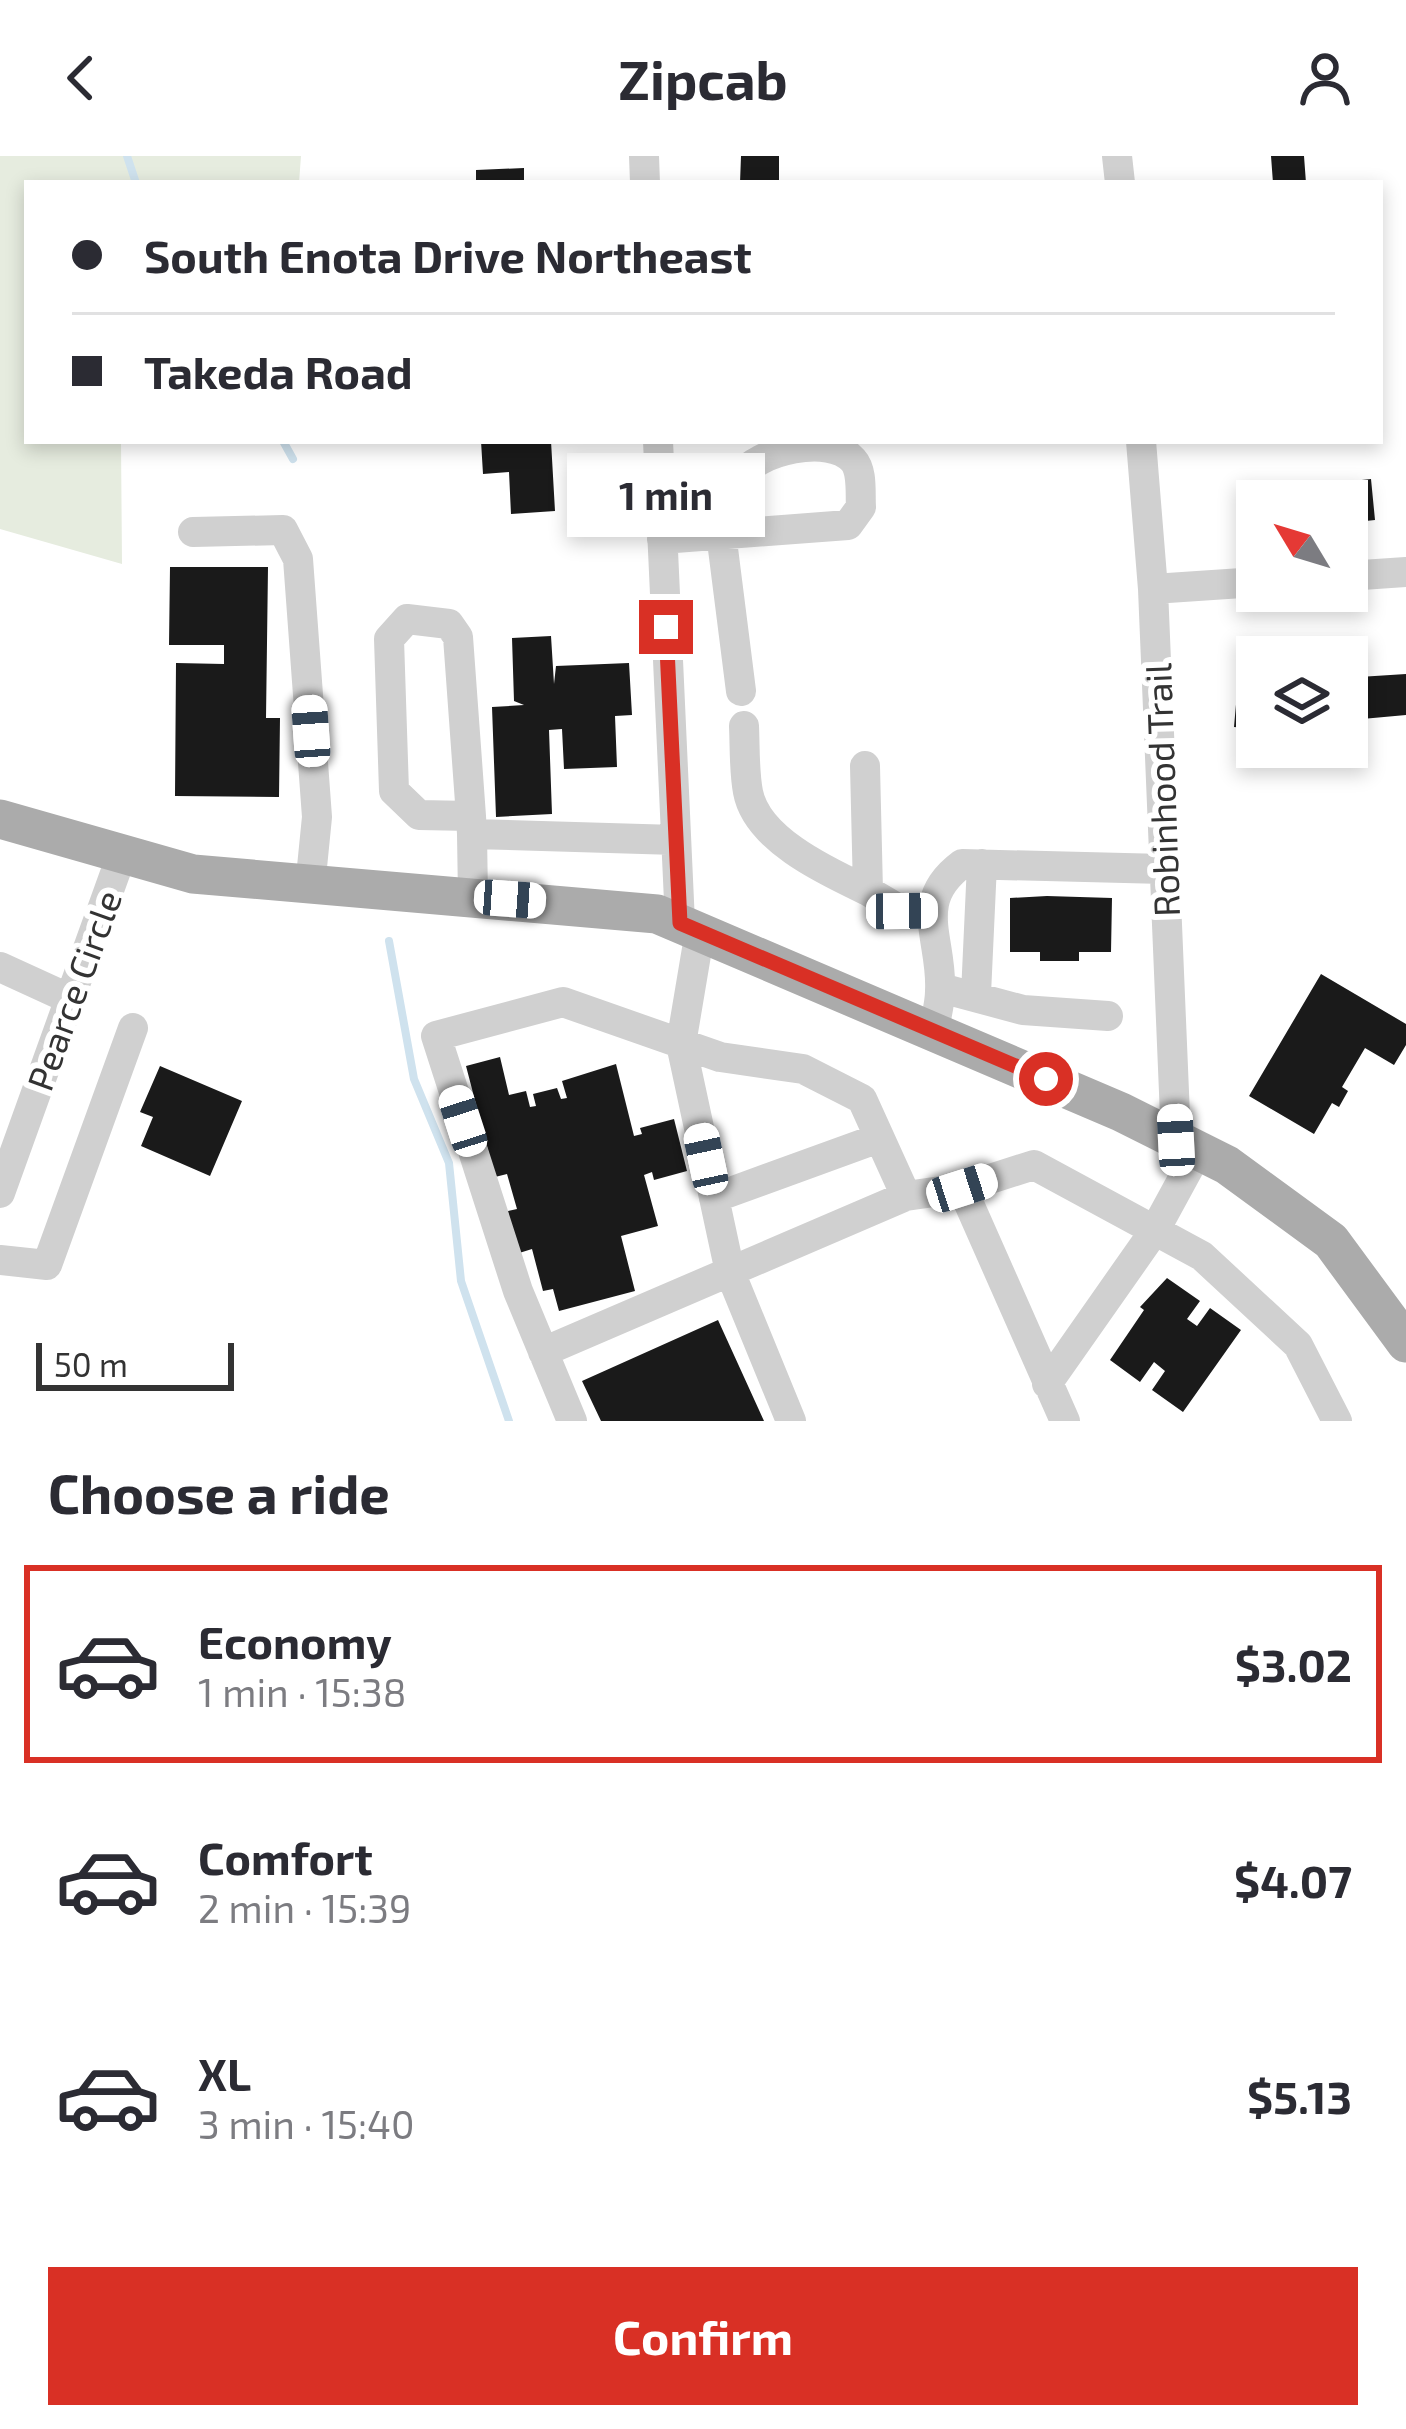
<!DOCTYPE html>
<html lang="en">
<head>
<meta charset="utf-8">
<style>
	body { margin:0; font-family:"Exo 2",sans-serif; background:#f7f7f7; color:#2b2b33; height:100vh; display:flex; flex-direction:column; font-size:45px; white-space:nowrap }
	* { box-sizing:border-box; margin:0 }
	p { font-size:39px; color:#7c7c81 }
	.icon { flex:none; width:66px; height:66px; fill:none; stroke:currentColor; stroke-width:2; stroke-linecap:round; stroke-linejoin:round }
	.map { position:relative; height:1265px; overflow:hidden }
	.details { display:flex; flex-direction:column; background:#fff; flex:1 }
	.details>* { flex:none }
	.top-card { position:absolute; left:24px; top:24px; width:1359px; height:264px; border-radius:0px; box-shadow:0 6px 18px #0003; display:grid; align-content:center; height:264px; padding:0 48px; background:#fff }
	.needle { width:78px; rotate:308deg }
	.tools { position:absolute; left:1236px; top:324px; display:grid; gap:24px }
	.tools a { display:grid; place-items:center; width:132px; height:132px; border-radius:0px; background:#fff; box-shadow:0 6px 18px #0003; font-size:60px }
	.scale { position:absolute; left:36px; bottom:30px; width:198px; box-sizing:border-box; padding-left:12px; border:6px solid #333; border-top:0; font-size:33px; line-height:42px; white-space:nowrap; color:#333; -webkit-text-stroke:9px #fff; paint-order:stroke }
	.end { position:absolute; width:54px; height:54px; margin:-27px; border:15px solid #d93025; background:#fff; box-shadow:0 0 0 6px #fff }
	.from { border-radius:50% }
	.bubble { position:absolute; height:84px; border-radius:0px; background:#fff; box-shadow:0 6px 18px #0003; font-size:39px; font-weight:700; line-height:84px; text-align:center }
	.car { position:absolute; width:36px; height:72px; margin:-36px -18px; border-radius:15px; box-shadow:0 0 9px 3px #0007; background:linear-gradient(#fff 24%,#345 0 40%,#fff 0 76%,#345 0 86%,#fff 0) }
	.top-card b { display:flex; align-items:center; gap:42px; height:114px; font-size:45px }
	.top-card b+b { border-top:3px solid #e1e1e2 }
	.top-card i { width:30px; height:30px; background:#2b2b33 }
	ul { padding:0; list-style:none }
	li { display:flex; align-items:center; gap:36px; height:198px; margin:0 24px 18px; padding:0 24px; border:6px solid transparent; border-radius:0px }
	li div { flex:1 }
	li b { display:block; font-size:45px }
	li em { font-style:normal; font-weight:700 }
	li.active { border-color:#d93025 }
	li>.icon { width:108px; height:108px; stroke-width:1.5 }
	h2 { padding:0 48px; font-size:54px; line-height:144px }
	.button { display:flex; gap:24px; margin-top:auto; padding:24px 48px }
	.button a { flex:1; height:138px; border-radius:0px; background:#d93025; color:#fff; font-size:48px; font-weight:700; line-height:138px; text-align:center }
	header { display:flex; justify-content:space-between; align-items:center; height:156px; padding:0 48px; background:#fff; font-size:54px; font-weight:700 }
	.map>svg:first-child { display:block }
	.green { fill:#e6ecdf }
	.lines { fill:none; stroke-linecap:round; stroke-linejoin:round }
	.stream { stroke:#cfe2ee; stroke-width:8 }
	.building { fill:#1a1a1a }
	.minor { stroke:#d0d0d0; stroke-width:30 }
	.major { stroke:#ababab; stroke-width:39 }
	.route { stroke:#d93025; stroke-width:15 }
	.labels { text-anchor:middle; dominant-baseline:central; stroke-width:12; stroke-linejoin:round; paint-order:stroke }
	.street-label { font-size:36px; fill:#333; stroke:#fff }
</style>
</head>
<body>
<header><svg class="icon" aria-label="back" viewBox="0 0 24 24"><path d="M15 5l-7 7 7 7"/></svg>Zipcab<svg class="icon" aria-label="person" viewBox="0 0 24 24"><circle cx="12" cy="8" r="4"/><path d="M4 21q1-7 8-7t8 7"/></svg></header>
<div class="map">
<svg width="1406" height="1265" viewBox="0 0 1406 1265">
	<rect width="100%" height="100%" fill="#fff"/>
	<path class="green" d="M0,0H301L299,27H27V285H121L122,408L0,373Z"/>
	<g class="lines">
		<path class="stream" d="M127,0L136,27
			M283,285L293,303
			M389,785L414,923L449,1007L461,1125L509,1265"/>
	</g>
	<path class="building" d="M741,0H779V27H740Z
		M1271,0H1304L1306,27H1273Z
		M524,12V27H476V14Z
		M481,285H551L555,355L511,358L509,316L483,318Z
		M1371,323L1375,364L1347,367V345H1289L1287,332Z
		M170,411H268L266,562H280L279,641L175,640L176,507L224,508V489H169Z
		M551,480L554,528L556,510L629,507L632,559L615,560L617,611L564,613L562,573L549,574L552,658L496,661L492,551L524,549L514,545L512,482Z
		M1406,518V559L1362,563L1359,521Z
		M1238,526L1257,527V573L1234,571Z
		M1047,740L1112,742L1111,796H1079V805H1040V796H1010V742Z
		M1321,818L1406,868V889L1394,909L1365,892L1342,931L1348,935L1339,951L1332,947L1314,978L1249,940Z
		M500,901L509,939L526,935L530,951L536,950L533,938L557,932L561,943L567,942L562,925L616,908L634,980L642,978L640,972L674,963L687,1015L654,1024L652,1016L644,1019L658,1070L621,1080L635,1135L559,1155L553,1133L543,1135L532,1093L516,1098L504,1056L517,1053L507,1018L495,1021L466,910Z
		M160,910L242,945L210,1020L141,990L153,961L140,956Z
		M1167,1122L1200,1145L1187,1163L1197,1170L1210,1152L1241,1174L1183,1256L1152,1234L1165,1215L1154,1206L1140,1226L1110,1204L1144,1154L1140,1151Z
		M718,1164L764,1265H601L582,1225Z"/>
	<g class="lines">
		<path class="minor" d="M644,0L645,27
			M1117,0L1120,27
			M658,285L680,767
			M1141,285L1153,433L1176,984
			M193,376L283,374L298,403L317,661L310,731
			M721,377L741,535
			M662,383L848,369L861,351C860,337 863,315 853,304C829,277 757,295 739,321L738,375
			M1347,420L1406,416
			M1153,433L1257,426
			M744,570C745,592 744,615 748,636C757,684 828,716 868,735L865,610
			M471,660L419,659L394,635L389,483L407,463L449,468L458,481L471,660L472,678
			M868,735L902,755L933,754
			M473,741L472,678L676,684
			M700,775L681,888L730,1116L791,1265
			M0,811L70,843
			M941,832L1023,854L1108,860
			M976,838L982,708
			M934,874C936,861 940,848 940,835C943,784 911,746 962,708L1164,713
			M962,1032L1065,1265
			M0,1037L122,698
			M714,1042L879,982
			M0,1104L47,1109L133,872
			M543,1196L906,1040
			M1047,1228L1155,1074L1198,995
			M572,1265L518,1135L436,880L563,846L720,901L803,913L862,943L906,1040L962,1032L1034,1009L1202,1100L1298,1189L1337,1265"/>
		<path class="major" d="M0,663L193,718L657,758L1121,956L1227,1009L1331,1085L1406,1187"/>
	</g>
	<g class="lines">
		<path class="route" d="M666,471L680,767L1046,923"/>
	</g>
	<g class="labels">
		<g class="street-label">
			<text transform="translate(1161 634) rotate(-92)">Robinhood Trail</text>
			<text transform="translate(73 834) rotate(-70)">Pearce Circle</text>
		</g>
	</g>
</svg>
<div class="tools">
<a><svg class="needle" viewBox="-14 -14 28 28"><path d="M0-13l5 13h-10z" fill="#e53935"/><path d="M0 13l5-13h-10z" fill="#7c7c81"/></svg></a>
<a><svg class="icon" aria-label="layers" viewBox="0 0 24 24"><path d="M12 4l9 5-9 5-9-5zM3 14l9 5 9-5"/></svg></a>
</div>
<div class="scale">50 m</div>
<i class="end from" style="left:1046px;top:923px"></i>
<i class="end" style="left:666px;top:471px"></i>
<div class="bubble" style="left:567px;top:297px;width:198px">1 min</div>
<i class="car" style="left:311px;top:575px;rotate:356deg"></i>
<i class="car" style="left:510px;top:743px;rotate:94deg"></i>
<i class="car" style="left:902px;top:755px;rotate:89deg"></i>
<i class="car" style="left:463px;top:965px;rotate:342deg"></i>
<i class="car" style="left:1176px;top:984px;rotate:357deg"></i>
<i class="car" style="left:706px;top:1003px;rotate:348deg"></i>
<i class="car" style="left:962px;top:1032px;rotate:72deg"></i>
<div class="top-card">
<b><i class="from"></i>South Enota Drive Northeast</b>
<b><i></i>Takeda Road</b>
</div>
</div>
<section class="details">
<h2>Choose a ride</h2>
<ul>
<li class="active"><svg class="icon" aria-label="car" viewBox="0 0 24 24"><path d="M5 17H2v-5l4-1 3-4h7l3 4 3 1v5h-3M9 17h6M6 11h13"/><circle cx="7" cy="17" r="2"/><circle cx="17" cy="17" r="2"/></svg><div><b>Economy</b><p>1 min · 15:38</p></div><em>$3.02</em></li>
<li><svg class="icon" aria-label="car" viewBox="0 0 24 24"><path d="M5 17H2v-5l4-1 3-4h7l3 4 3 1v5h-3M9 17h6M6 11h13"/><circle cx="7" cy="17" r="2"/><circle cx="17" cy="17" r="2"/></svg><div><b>Comfort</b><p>2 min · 15:39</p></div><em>$4.07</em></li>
<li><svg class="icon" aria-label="car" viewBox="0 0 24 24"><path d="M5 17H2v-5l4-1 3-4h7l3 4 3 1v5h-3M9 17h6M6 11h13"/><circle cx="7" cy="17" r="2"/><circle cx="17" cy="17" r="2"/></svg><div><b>XL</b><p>3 min · 15:40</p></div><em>$5.13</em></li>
</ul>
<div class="button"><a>Confirm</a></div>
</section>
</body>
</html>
